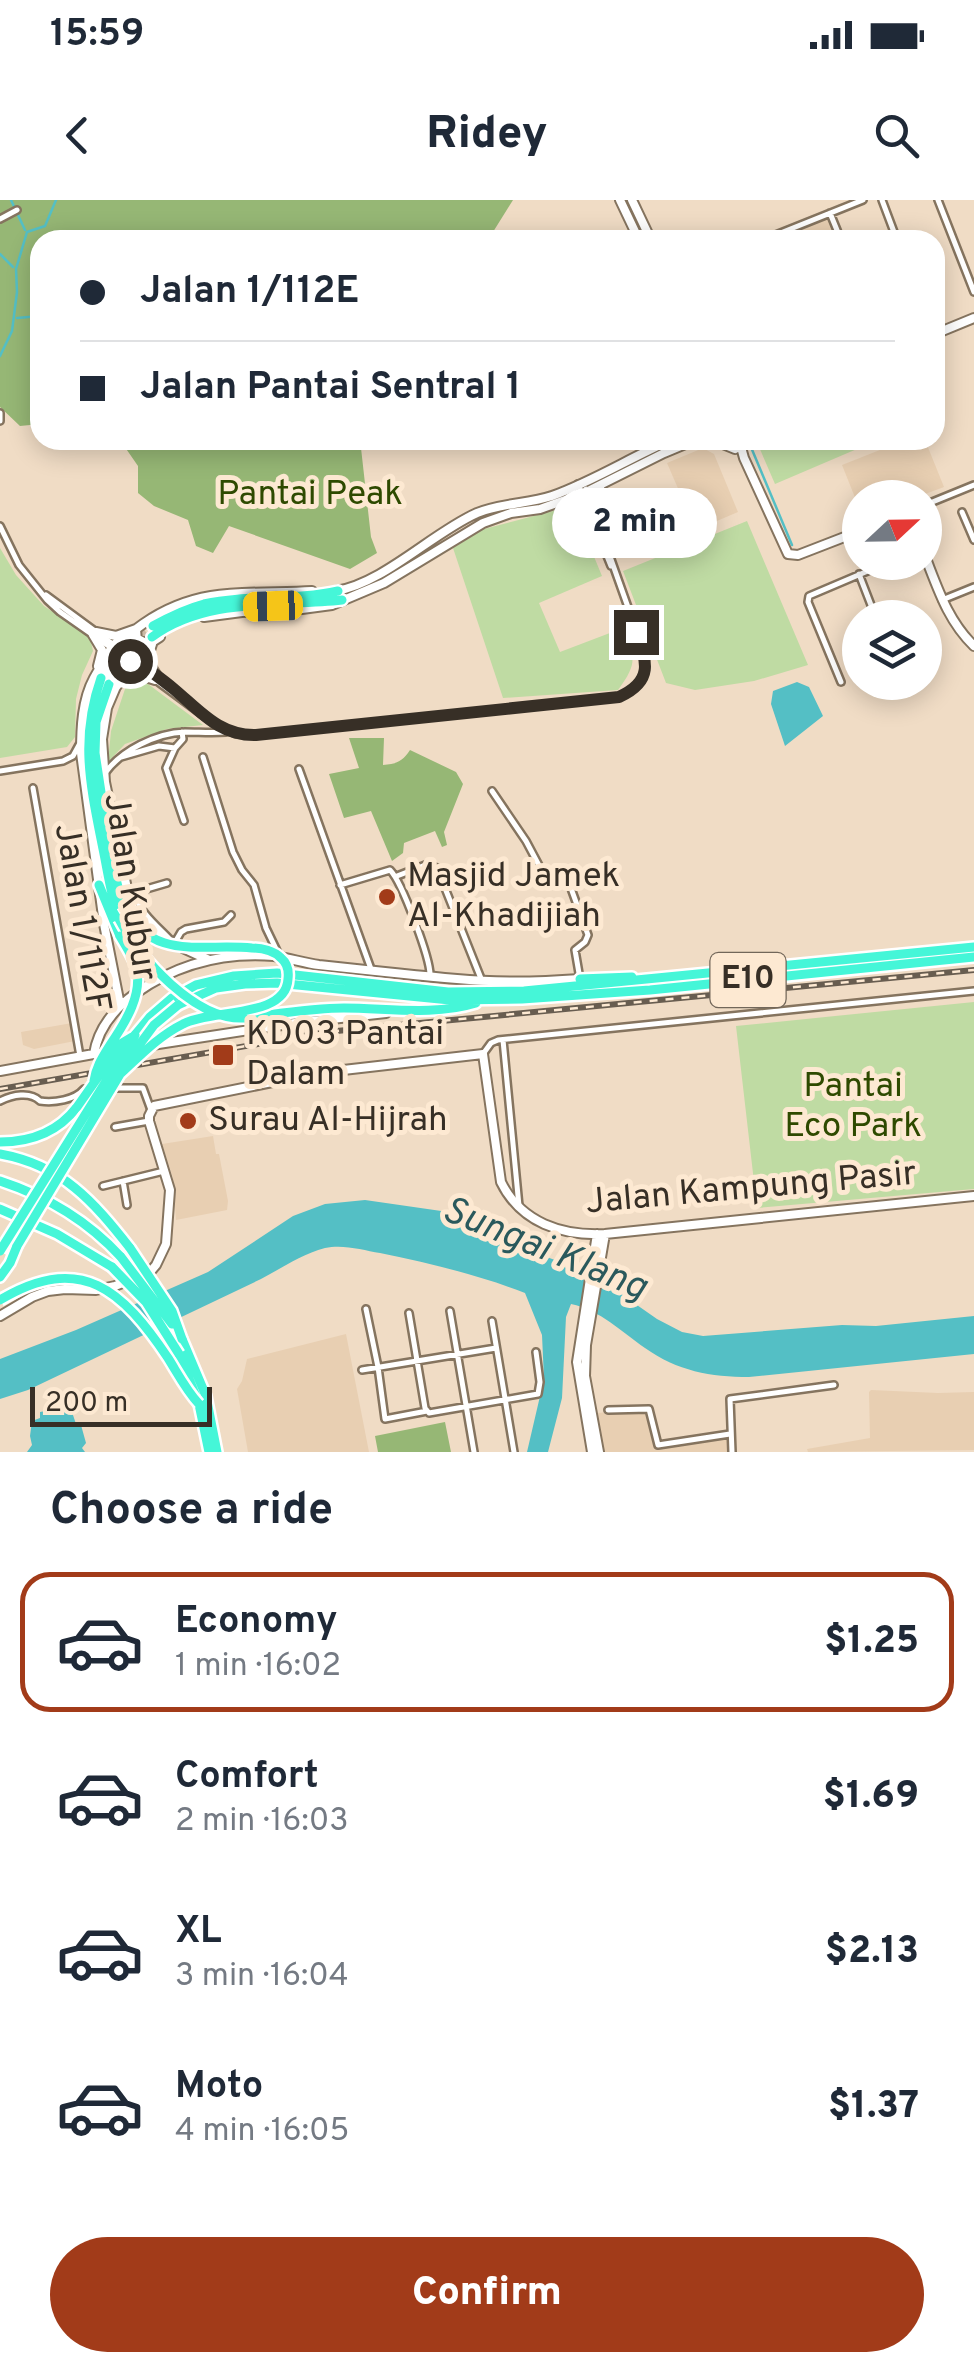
<!DOCTYPE html>
<html lang="en">
<head>
<meta charset="utf-8">
<style>
	body { margin:0; font-family:Overpass,sans-serif; background:#f6f6f7; color:#1f2937; height:100vh; display:flex; flex-direction:column; font-size:38px; white-space:nowrap }
	* { box-sizing:border-box; margin:0 }
	p { font-size:32px; color:#747a83 }
	.icon { flex:none; width:55px; height:55px; fill:none; stroke:currentColor; stroke-width:2; stroke-linecap:round; stroke-linejoin:round }
	.map { position:relative; height:1252px; overflow:hidden }
	.sheet { display:flex; flex-direction:column; background:#fff; flex:1 }
	.sheet>* { flex:none }
	.banner { position:absolute; left:30px; top:30px; width:915px; height:220px; border-radius:30px; box-shadow:0 5px 25px #0003; display:grid; align-content:center; height:220px; padding:0 50px; background:#fff }
	.needle { width:65px; rotate:68deg }
	.buttons { position:absolute; left:842px; top:280px; display:grid; gap:20px }
	.buttons a { display:grid; place-items:center; width:100px; height:100px; border-radius:50%; background:#fff; box-shadow:0 5px 25px #0003; font-size:50px }
	.scale { position:absolute; left:30px; bottom:25px; width:182px; box-sizing:border-box; padding-left:10px; border:5px solid #372f26; border-top:0; font-size:28px; line-height:35px; white-space:nowrap; color:#372f26; -webkit-text-stroke:8px #fde9d2; paint-order:stroke }
	.end { position:absolute; width:45px; height:45px; margin:-22px; border:12px solid #372f26; background:#fff; box-shadow:0 0 0 5px #fff }
	.from { border-radius:50% }
	.bubble { position:absolute; height:70px; border-radius:35px; background:#fff; box-shadow:0 5px 25px #0003; font-size:32px; font-weight:800; line-height:70px; text-align:center }
	.car { position:absolute; width:30px; height:60px; margin:-30px -15px; border-radius:12px; box-shadow:0 0 8px 2px #0007; background:linear-gradient(#f5c518 24%,#345 0 40%,#f5c518 0 76%,#345 0 86%,#f5c518 0) }
	.banner b { display:flex; align-items:center; gap:35px; height:95px; font-size:38px }
	.banner b+b { border-top:2px solid #e0e1e3 }
	.banner i { width:25px; height:25px; background:#1f2937 }
	ul { padding:0; list-style:none }
	li { display:flex; align-items:center; gap:30px; height:140px; margin:0 20px 15px; padding:0 30px; border:5px solid transparent; border-radius:30px }
	li div { flex:1 }
	li b { display:block; font-size:38px }
	li em { font-style:normal; font-weight:800 }
	li.selected { border-color:#a23b19 }
	li>.icon { width:90px; height:90px; stroke-width:1.5 }
	h2 { padding:0 50px; font-size:45px; line-height:120px }
	.primary-button { display:flex; gap:20px; margin-top:auto; padding:20px 50px }
	.primary-button a { flex:1; height:115px; border-radius:60px; background:#a23b19; color:#fff; font-size:40px; font-weight:800; line-height:115px; text-align:center }
	.status { display:flex; justify-content:space-between; align-items:center; height:70px; padding:0 50px; background:#fff; direction:ltr }
	.status svg { height:28px; fill:currentColor }
	header { display:flex; justify-content:space-between; align-items:center; height:130px; padding:0 50px; background:#fff; font-size:45px; font-weight:800 }
	.map>svg:first-child { display:block }
	.built { fill:#e8cfb2 }
	.green { fill:#bfdba3 }
	.forest { fill:#96b775 }
	.water { fill:#54bfc5 }
	.lines { fill:none; stroke-linecap:round; stroke-linejoin:round }
	.stream { stroke:#54bfc5; stroke-width:2.5 }
	.highway-tunnel { stroke:#cbb9a5; stroke-width:9; stroke-dasharray:9 4.5; stroke-linecap:butt }
	.street-casing { stroke:#85745f; stroke-width:10 }
	.secondary-casing { stroke:#85745f; stroke-width:12 }
	.highway-casing { stroke:#fff; stroke-width:14 }
	.street { stroke:#fff; stroke-width:5 }
	.secondary { stroke:#fff; stroke-width:8 }
	.highway { stroke:#45f6d8; stroke-width:9 }
	.rail-casing { stroke:#685d50; stroke-width:6 }
	.rail { stroke:#fde9d2; stroke-width:2.5; stroke-dasharray:8; stroke-linecap:butt }
	.highway-bridge-casing { stroke:#fff; stroke-width:14; stroke-linecap:butt }
	.highway-bridge { stroke:#45f6d8; stroke-width:9 }
	.route { stroke:#372f26; stroke-width:12 }
	.poi-dot { fill:#a23b19; stroke:#fde9d2; stroke-width:4 }
	.labels { text-anchor:middle; dominant-baseline:central; stroke-width:10; stroke-linejoin:round; paint-order:stroke }
	.shield { fill:#fde9d2; stroke:#72675a; stroke-width:2.5 }
	.shield-label { font-size:32px; font-weight:bold; fill:#372f26 }
	.park-label { font-size:35px; fill:#2e4a00; stroke:#fde9d2 }
	.poi-label { font-size:35px; fill:#372f26; stroke:#fde9d2; text-anchor:start }
	.street-label { font-size:35px; fill:#372f26; stroke:#fde9d2 }
	.water-label { font-size:38px; font-style:italic; fill:#2a595c; stroke:#fde9d2 }
</style>
</head>
<body>
<div class="status"><b>15:59</b><svg viewBox="0 0 49 12"><path d="M0 12V9h3v3zM5 12V6h3v6zM10 12V3h3v9zM15 12V0h3v12zM26 1h20v11H26zM47 4h2v5h-2z"/></svg></div>
<header><svg class="icon" aria-label="back" viewBox="0 0 24 24"><path d="M15 5l-7 7 7 7"/></svg>Ridey<svg class="icon" aria-label="search" viewBox="0 0 24 24"><circle cx="10" cy="10" r="6"/><path d="M15 15l6 6"/></svg></header>
<div class="map">
<svg width="974" height="1252" viewBox="0 0 974 1252">
	<rect width="100%" height="100%" fill="#f0dcc5"/>
	<path class="built" d="M829,17L838,40H769Z
		M905,240H925L944,287L917,297L860,298V310L842,265Z
		M703,248L714,254L738,312L691,332L679,303L683,300L667,263Z
		M72,823L75,841L34,849L23,845L21,832Z
		M213,936L216,954H219L228,1001L227,1010L176,1020L173,978L162,944Z
		M346,1134L369,1252H248L237,1189L242,1181L247,1159Z
		M871,1190L938,1193L974,1192V1250L808,1252L807,1249L870,1238L869,1192Z
		M646,1210L649,1212L656,1246L729,1237L730,1252H603L596,1213Z"/>
	<path class="green" d="M756,240H878L775,284Z
		M564,308L576,313L602,376L539,403L560,452L623,428C635,458 638,463 618,490L503,498L453,348L484,329Z
		M747,321L808,465L754,481L695,490L666,483L623,371Z
		M0,348L16,375L44,406L90,437L93,451L82,475L76,499L75,537L67,547L0,558Z
		M144,481L203,525L167,529L125,544L108,562L111,531L127,483Z
		M974,802V989L757,1008L736,826Z"/>
	<path class="forest" d="M0,0H513L488,40H40V224L20,226L0,207Z
		M120,240H365L361,248L371,337L377,353L350,369L229,326L213,353L196,346L188,320L154,306L138,293V266Z
		M349,538H384L383,565C397,564 403,561 410,550L456,572L463,584L444,632L447,645L442,647L435,631L404,643L403,653L392,661L371,611L344,618L329,574L359,568Z
		M445,1222L451,1252H378L375,1236Z"/>
	<path class="water" d="M797,482L809,487L823,516L785,546L771,504L773,491Z
		M365,1000L469,1015L486,1022L516,1046L555,1060L573,1073L614,1089L657,1119L682,1132L703,1136L842,1125L876,1126L974,1116V1154L749,1177C711,1177 677,1171 645,1148C622,1132 600,1110 571,1104L566,1117L562,1198L548,1252H527L544,1179L542,1135L525,1093C479,1075 429,1063 380,1053C363,1050 343,1044 325,1048C302,1054 282,1068 261,1079L28,1190L0,1199V1159L76,1130L208,1072L293,1016L325,1004Z
		M56,1203L63,1208L71,1209L76,1224L81,1225L86,1243L82,1248L85,1252H27L32,1245L30,1236L32,1221L40,1218V1212L51,1210Z"/>
	<g class="lines">
		<path class="stream" d="M11,0L25,30
			M0,54L13,67
			M17,118L40,116
			M0,156L12,131L17,92L16,69L27,32L45,26L56,0
			M748,240L792,345"/>
		<path class="highway-tunnel" d="M102,476L116,455L153,426
			M111,482C120,463 133,451 150,439"/>
		<g class="street-casing">
			<path id="street" d="M882,0L897,40
				M938,0L974,92
				M830,13L841,40
				M0,19L17,10
				M763,40L863,0
				M0,213V221
				M578,284L611,366
				M925,305L974,285
				M962,312L974,340
				M0,326L19,365L47,400L60,412L130,461L216,525L236,534L256,535L619,497C639,488 647,476 645,455L586,289
				M859,374L876,418
				M46,395L118,448
				M942,400L974,387
				M131,457L185,500
				M841,482L808,402L809,396L889,362
				M182,532L183,539L175,548L166,568L184,621
				M121,557L159,546L175,548
				M203,557L233,652L242,670L254,685L266,728L278,753
				M299,569L371,769
				M0,571L63,561L73,556L79,545
				M105,573C122,550 156,533 185,532C199,532 212,533 226,532
				M33,588L80,856
				M492,591L526,641L543,673L547,676L561,674L568,680L588,735L585,742L575,750L580,779
				M397,676L428,664L437,668L482,781
				M167,683L143,690L136,696C139,713 162,730 174,744L181,732L186,729L224,722L231,715
				M340,685L390,670C402,682 431,760 430,776
				M503,840L519,1006
				M483,854L491,843L498,840L974,791
				M114,888H143L151,910
				M0,901C12,895 30,891 40,901C54,903 75,900 84,889H89
				M115,927L149,921
				M123,981L127,1005
				M103,986L164,971
				M366,1109L378,1167L385,1219L427,1211
				M450,1111L474,1252
				M409,1113L425,1208L429,1213L538,1194L540,1182L536,1152
				M492,1121L514,1252
				M362,1170L496,1148
				M608,1210L649,1209L658,1245L730,1234
				M732,1252L730,1199L834,1185"/>
		</g>
		<g class="secondary-casing">
			<path id="secondary" d="M620,0L639,40
				M632,0L651,40
				M935,134L974,118
				M713,240L735,249
				M739,240L744,258L788,354L798,355L860,331
				M564,303L578,308L593,323
				M594,313V302L600,288
				M925,356C938,389 948,421 974,446
				M336,391C384,383 432,333 477,313C501,303 528,304 552,296C594,281 631,257 671,240
				M204,417L242,412L302,409L332,405L384,383L483,323L511,313L540,309L582,294L664,253L695,240
				M96,432L116,436L136,429L137,441L149,443
				M93,435L102,450L98,466
				M160,437L140,450L121,475L107,508L102,539L105,582L130,703L140,718L166,740
				M153,441L147,460L157,476
				M96,477L103,472C112,472 115,478 116,487L122,479L133,473L155,480
				M183,748L209,760
				M120,805L104,724L81,553C81,528 82,500 94,478C117,435 163,404 211,396C244,391 279,393 312,391
				M152,845L295,823L386,813
				M94,854C98,828 115,808 136,793C177,764 224,752 274,756C289,758 304,763 319,765C365,770 411,775 457,779C498,783 539,782 580,779
				M0,871L99,853
				M0,1116L32,1097L48,1091L65,1089L96,1090L115,1086L150,1072L156,1065L166,1044L170,990L149,921V916L154,906L317,873L483,854L501,982C521,1023 562,1036 605,1034L974,996
				M592,1252L577,1162L597,1034
				M599,1252L585,1176L586,1145L605,1034"/>
		</g>
		<g class="highway-casing">
			<path id="highway" d="M153,426C169,417 185,409 204,404C248,394 294,401 338,391
				M152,437C206,397 279,407 342,400
				M101,478C79,540 91,588 103,649C108,673 111,696 119,719
				M109,484L96,522L95,553L112,664L123,706
				M99,685L120,736
				M580,779L632,777
				M178,805L216,788L245,784L277,783L450,800L522,799L650,790L974,757
				M244,818C277,814 311,808 344,808C387,808 434,816 476,803
				M135,835L150,817L172,798L196,785L234,776L277,773L448,792L524,791L974,747
				M0,942C31,942 58,932 77,907
				M0,954C62,965 93,1001 130,1048
				M0,981C46,996 88,1021 121,1057
				M0,1009L57,1034L112,1067
				M0,1077L10,1063L17,1046
				M182,1139L206,1196L217,1252
				M179,1154L199,1204L209,1252"/>
		</g>
		<use href="#street" class="street"/>
		<use href="#secondary" class="secondary"/>
		<use href="#highway" class="highway"/>
		<g class="rail-casing">
			<path id="rail" d="M0,889L326,832L974,770"/>
		</g>
		<use href="#rail" class="rail"/>
		<g class="highway-bridge-casing">
			<path id="highway-bridge" d="M119,719C139,758 196,821 244,818
				M117,877C138,858 157,837 183,824C210,809 286,819 288,779C289,771 287,763 281,758C274,751 262,748 252,748C201,743 153,762 123,706
				M94,881C96,867 102,858 110,845C125,823 145,792 135,764C131,754 125,745 120,736
				M77,907L122,843L132,837
				M17,1046L131,856L154,825L178,805
				M130,1048L172,1111L182,1139
				M0,1051L135,835
				M121,1057L172,1124
				M112,1067L146,1102L179,1154
				M0,1100C81,1051 123,1091 168,1158C178,1174 186,1190 199,1204"/>
		</g>
		<use href="#highway-bridge" class="highway-bridge"/>
	</g>
	<g class="lines">
		<path class="route" d="M130,461L114,450L117,447C137,461 157,475 175,490C201,512 220,536 256,535L619,497C654,481 647,462 636,432"/>
	</g>
	<g class="poi-dot">
		<circle cx="387" cy="697" r="10"/>
		<rect x="211" y="843" width="24" height="24" rx="5"/>
		<circle cx="188" cy="921" r="10"/>
	</g>
	<g class="labels">
		<rect class="shield" x="710.5" y="753" width="75" height="54" rx="8"/>
		<g class="shield-label">
			<text x="748" y="780">E10</text>
		</g>
		<g class="park-label">
			<text x="310" y="295">Pantai Peak</text>
			<text x="853" y="887">Pantai<tspan x="853" dy="40">Eco Park</tspan></text>
		</g>
		<g class="poi-label">
			<text x="407" y="677">Masjid Jamek<tspan x="407" dy="40">Al-Khadijiah</tspan></text>
			<text x="246" y="835">KD03 Pantai<tspan x="246" dy="40">Dalam</tspan></text>
			<text x="208" y="921">Surau Al-Hijrah</text>
		</g>
		<g class="street-label">
			<text transform="translate(129 687) rotate(81)">Jalan Kubur</text>
			<text transform="translate(81 718) rotate(80)">Jalan 1/112F</text>
			<text transform="translate(751 989) rotate(-5)">Jalan Kampung Pasir</text>
		</g>
		<g class="water-label">
			<text transform="translate(544 1050) rotate(22)">Sungai Klang</text>
		</g>
	</g>
</svg>
<div class="buttons">
<a><svg class="needle" viewBox="-14 -14 28 28"><path d="M0-13l5 13h-10z" fill="#e53935"/><path d="M0 13l5-13h-10z" fill="#747a83"/></svg></a>
<a><svg class="icon" aria-label="layers" viewBox="0 0 24 24"><path d="M12 4l9 5-9 5-9-5zM3 14l9 5 9-5"/></svg></a>
</div>
<div class="scale">200 m</div>
<i class="end from" style="left:130px;top:461px"></i>
<i class="end" style="left:636px;top:432px"></i>
<div class="bubble" style="left:552px;top:288px;width:165px">2 min</div>
<i class="car" style="left:273px;top:406px;rotate:268deg"></i>
<div class="banner">
<b><i class="from"></i>Jalan 1/112E</b>
<b><i></i>Jalan Pantai Sentral 1</b>
</div>
</div>
<section class="sheet">
<h2>Choose a ride</h2>
<ul>
<li class="selected"><svg class="icon" aria-label="car" viewBox="0 0 24 24"><path d="M5 17H2v-5l4-1 3-4h7l3 4 3 1v5h-3M9 17h6M6 11h13"/><circle cx="7" cy="17" r="2"/><circle cx="17" cy="17" r="2"/></svg><div><b>Economy</b><p>1 min · 16:02</p></div><em>$1.25</em></li>
<li><svg class="icon" aria-label="car" viewBox="0 0 24 24"><path d="M5 17H2v-5l4-1 3-4h7l3 4 3 1v5h-3M9 17h6M6 11h13"/><circle cx="7" cy="17" r="2"/><circle cx="17" cy="17" r="2"/></svg><div><b>Comfort</b><p>2 min · 16:03</p></div><em>$1.69</em></li>
<li><svg class="icon" aria-label="car" viewBox="0 0 24 24"><path d="M5 17H2v-5l4-1 3-4h7l3 4 3 1v5h-3M9 17h6M6 11h13"/><circle cx="7" cy="17" r="2"/><circle cx="17" cy="17" r="2"/></svg><div><b>XL</b><p>3 min · 16:04</p></div><em>$2.13</em></li>
<li><svg class="icon" aria-label="car" viewBox="0 0 24 24"><path d="M5 17H2v-5l4-1 3-4h7l3 4 3 1v5h-3M9 17h6M6 11h13"/><circle cx="7" cy="17" r="2"/><circle cx="17" cy="17" r="2"/></svg><div><b>Moto</b><p>4 min · 16:05</p></div><em>$1.37</em></li>
</ul>
<div class="primary-button"><a>Confirm</a></div>
</section>
</body>
</html>
